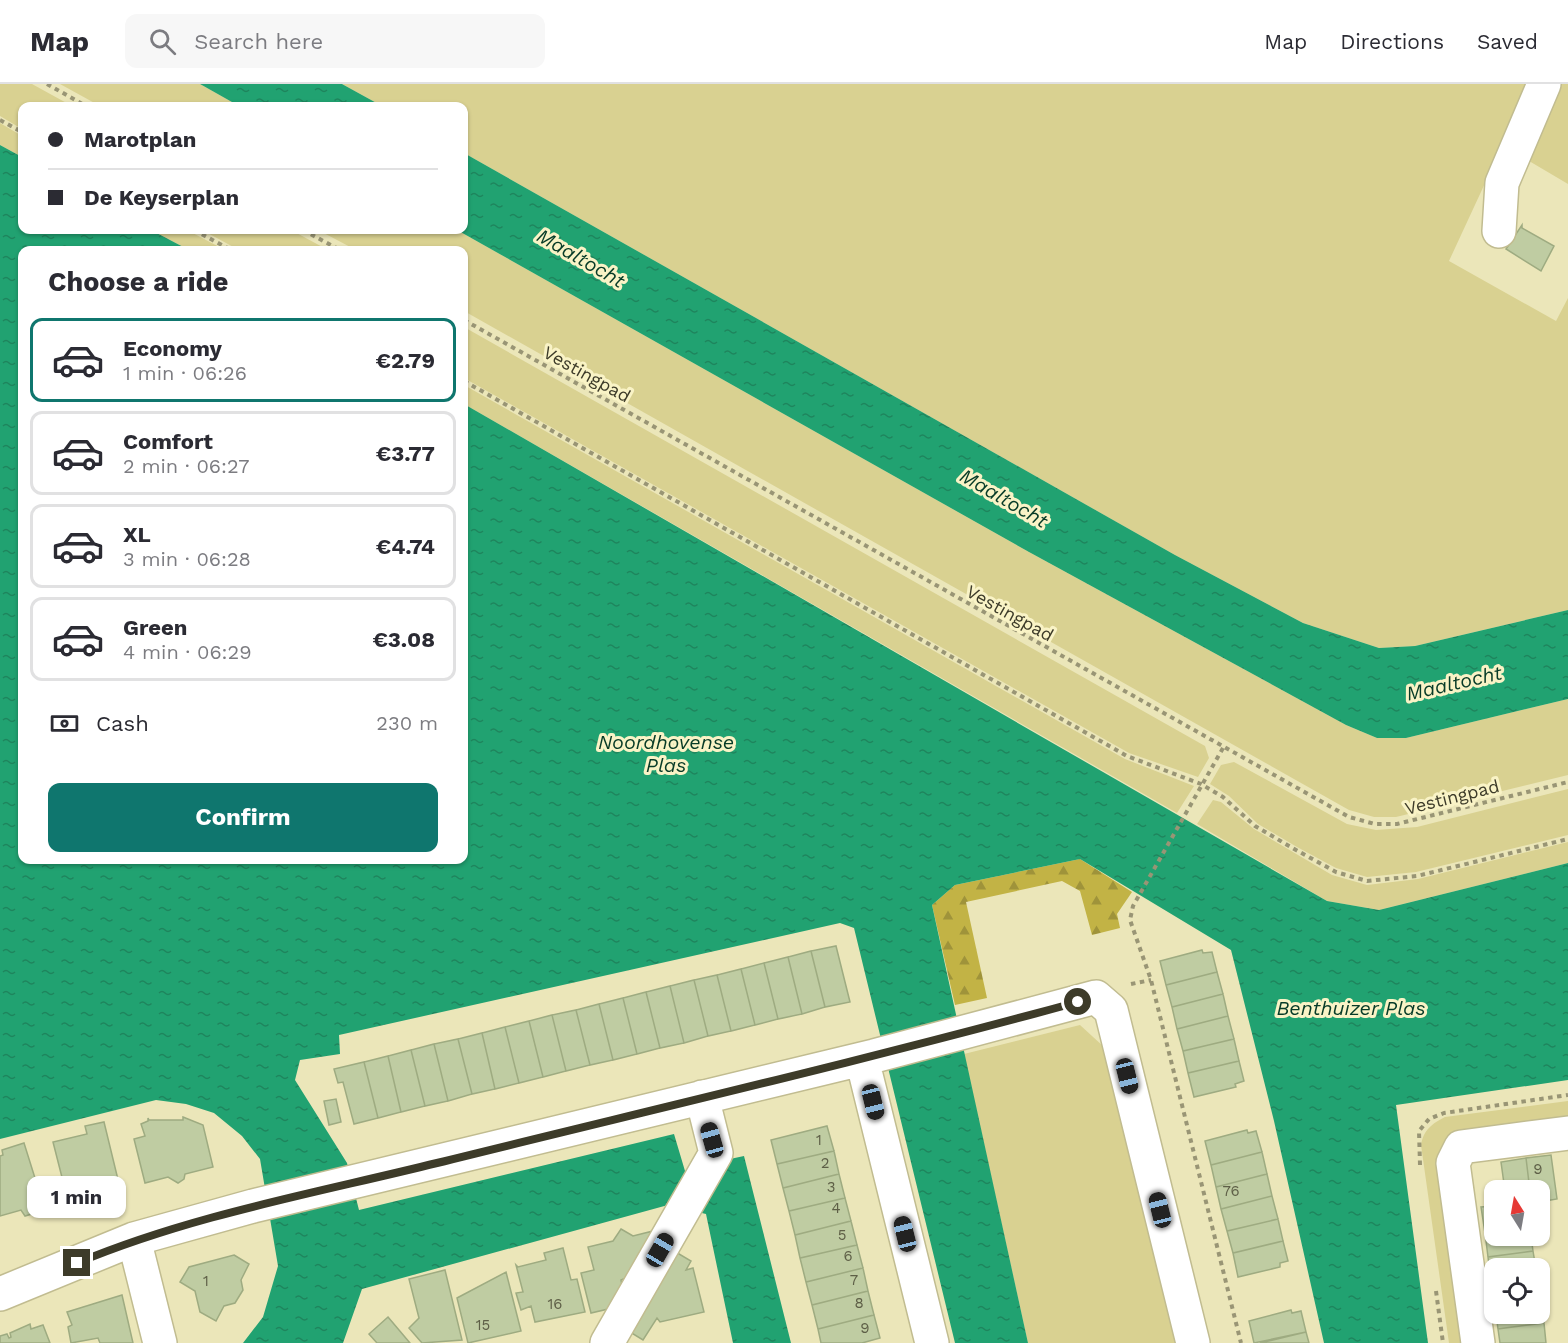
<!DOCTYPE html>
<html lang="en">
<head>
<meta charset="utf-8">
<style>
	body { margin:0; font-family:"Work Sans",sans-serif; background:#f7f7f7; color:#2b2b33; height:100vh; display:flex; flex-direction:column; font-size:22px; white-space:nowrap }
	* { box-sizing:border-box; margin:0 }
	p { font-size:20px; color:#7c7c81 }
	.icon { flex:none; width:33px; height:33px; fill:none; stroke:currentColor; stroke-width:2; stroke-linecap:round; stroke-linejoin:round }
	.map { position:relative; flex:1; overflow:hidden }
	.side { position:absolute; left:18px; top:162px; width:450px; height:618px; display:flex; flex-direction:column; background:#fff; border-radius:12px; box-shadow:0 2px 4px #0004 }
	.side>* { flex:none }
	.hud { position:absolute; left:18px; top:18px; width:450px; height:132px; border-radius:12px; box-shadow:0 2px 4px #0004; display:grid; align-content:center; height:132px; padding:0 30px; background:#fff }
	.needle { width:39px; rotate:349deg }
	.fabs { position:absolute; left:1484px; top:1096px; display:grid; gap:12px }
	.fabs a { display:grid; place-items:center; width:66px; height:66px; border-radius:12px; background:#fff; box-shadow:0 2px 4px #0004; font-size:30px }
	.end { position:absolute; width:27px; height:27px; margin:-14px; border:8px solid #3d3b29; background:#fff; box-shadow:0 0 0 3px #fff }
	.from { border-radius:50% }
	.bubble { position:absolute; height:42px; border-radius:12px; background:#fff; box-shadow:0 2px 4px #0004; font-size:20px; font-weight:700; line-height:42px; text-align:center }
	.car { position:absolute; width:18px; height:36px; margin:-18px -9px; border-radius:8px; box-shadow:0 0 4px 2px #0007; background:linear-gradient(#222 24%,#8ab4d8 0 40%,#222 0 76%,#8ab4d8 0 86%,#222 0) }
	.hud b { display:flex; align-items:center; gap:21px; height:57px; font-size:22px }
	.hud b+b { border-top:2px solid #e1e1e2 }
	.hud i { width:15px; height:15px; background:#2b2b33 }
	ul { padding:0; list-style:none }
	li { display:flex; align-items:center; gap:18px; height:84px; margin:0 12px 9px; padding:0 18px; border:3px solid #e1e1e2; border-radius:12px }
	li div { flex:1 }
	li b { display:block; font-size:22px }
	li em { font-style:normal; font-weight:700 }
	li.current { border-color:#0f766e }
	li>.icon { width:54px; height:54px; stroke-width:1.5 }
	h2 { padding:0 30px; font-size:27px; line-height:72px }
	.pay { display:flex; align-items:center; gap:15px; height:66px; padding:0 30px; font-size:22px }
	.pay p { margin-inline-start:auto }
	.action { display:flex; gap:12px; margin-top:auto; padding:12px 30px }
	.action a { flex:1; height:69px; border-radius:12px; background:#0f766e; color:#fff; font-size:24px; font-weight:700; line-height:69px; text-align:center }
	header { display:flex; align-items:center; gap:36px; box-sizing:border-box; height:84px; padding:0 30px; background:#fff; border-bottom:2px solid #e1e1e2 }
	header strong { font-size:28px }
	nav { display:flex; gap:33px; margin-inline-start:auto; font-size:21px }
	.search { width:420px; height:54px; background:#f7f7f7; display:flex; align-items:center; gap:15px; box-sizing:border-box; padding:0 21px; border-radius:12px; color:#7c7c81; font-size:22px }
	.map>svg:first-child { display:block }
	.green { fill:#d9d191 }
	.forest { fill:url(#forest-firs) }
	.water { fill:url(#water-ripples) }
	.building { fill:#bfcca2; stroke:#9eab81; stroke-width:1.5 }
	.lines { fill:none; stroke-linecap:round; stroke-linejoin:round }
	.minor-casing { stroke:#c1bc90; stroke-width:36 }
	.path { stroke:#999575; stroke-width:4; stroke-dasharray:4.5 4.5; stroke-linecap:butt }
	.minor { stroke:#fff; stroke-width:33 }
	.route { stroke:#3d3b29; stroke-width:8 }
	.labels { text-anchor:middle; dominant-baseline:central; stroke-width:6; stroke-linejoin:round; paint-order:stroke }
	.number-label { font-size:15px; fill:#5e5f47 }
	.street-label { font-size:18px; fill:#3d3b29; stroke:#f9f3c6 }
	.water-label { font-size:20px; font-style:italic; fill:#073b27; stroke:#f9f3c6 }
</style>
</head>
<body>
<header>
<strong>Map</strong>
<div class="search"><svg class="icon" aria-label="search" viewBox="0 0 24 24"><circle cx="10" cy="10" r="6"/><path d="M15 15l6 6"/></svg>Search here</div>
<nav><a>Map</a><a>Directions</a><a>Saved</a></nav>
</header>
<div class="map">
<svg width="1568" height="1259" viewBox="0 0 1568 1259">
	<defs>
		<pattern id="forest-firs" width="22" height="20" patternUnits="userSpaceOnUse" patternTransform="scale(1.5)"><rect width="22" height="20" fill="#c2b345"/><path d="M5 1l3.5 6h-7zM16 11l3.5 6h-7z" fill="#9f933a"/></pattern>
		<pattern id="water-ripples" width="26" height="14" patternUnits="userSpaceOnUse" patternTransform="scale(1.5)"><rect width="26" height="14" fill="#21a271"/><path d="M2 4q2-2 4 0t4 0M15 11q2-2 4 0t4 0" fill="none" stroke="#1e855d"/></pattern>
	</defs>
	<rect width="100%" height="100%" fill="#ebe6b9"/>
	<path class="green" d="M0,0H32L72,22H22V45L0,32Z
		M60,0H200L239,22H100Z
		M342,0H1531L1449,177L1556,237L1568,214V526L1415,562L1379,564L1303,539L1175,471L464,69V22H382Z
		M1558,0H1568V100L1524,74Z
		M0,39L22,52V73L0,61Z
		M151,146H187L225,166H189Z
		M202,146H291L328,166H239Z
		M318,146H457L1029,468L1346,641L1377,654H1406L1568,615V691L1396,733H1374L1349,726L464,227V166H356Z
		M464,243L1205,662L1209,674L1198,693L1129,669L464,294Z
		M464,301L1125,675L1194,702L1177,729L464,320Z
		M1234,678L1347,740L1376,746L1417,743L1568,705V751L1416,788L1367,793L1336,784L1297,763L1258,740L1229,712L1210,700L1221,681Z
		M1213,716L1221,718L1254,745L1332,791L1367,801L1418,795L1568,758V779L1379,826L1327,817L1197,740Z
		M1080,941L1104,963L1177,1259H1028L964,970Z
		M1568,1017V1032L1564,1037L1459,1053L1468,1259H1449L1421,1061C1424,1045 1432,1040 1445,1033Z"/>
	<path class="forest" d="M1080,775L1132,808L1117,830L1120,844L1092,851L1080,807L1062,797L966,818L987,914L955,921L932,821L955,801Z"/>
	<path class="water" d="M200,0H342L382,22H239Z
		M0,61L22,73V146H151L189,166H22V776H464V320L1327,817L1379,826L1568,779V996L1396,1021L1428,1259H1324L1274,1037L1231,866L1080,775L955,801L932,821L1028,1259H955L854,844L840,839L339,951L340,970L300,976L295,996L347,1079L359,1126L674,1050L685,1087L721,1089L730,1075L744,1072L791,1259H733L706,1130L668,1121L362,1205L343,1259H243L263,1233L278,1182L260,1075L242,1052L214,1029L186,1020L156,1016L0,1055Z
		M464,69L1175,471L1303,539L1379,564L1415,562L1568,526V615L1406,654H1377L1346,641L1029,468L457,146H464Z"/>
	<path class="building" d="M1522,141V144L1554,162L1541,187L1506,165Z
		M836,862L850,918L825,923L811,867Z
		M1202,866L1203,869L1212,868L1217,888L1166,901L1160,877Z
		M811,867L825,923L802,930L788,873Z
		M788,873L802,930L778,935L764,879Z
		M764,879L778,935L755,941L741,885Z
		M741,885L755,941L731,947L717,891Z
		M1217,888L1223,910L1172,923L1166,901Z
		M717,891L731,947L708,952L694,896Z
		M694,896L708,952L684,959L670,902Z
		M670,902L684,959L660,964L646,908Z
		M646,908L660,964L637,970L623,914Z
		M1223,910L1228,932L1177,945L1172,923Z
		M623,914L637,970L613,976L599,920Z
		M599,920L613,976L590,981L576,926Z
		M576,926L590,981L566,987L552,931Z
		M552,931L566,987L543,993L529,937Z
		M1228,932L1234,955L1183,967L1177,945Z
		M529,937L543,993L519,999L505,943Z
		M505,943L519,999L495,1005L482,949Z
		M482,949L495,1005L472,1010L458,955Z
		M458,955L472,1010L448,1017L434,960Z
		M1234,955L1239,977L1188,989L1183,967Z
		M434,960L448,1017L425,1022L411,966Z
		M411,966L425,1022L401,1028L388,972Z
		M388,972L401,1028L378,1034L364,978Z
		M1239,977L1244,997L1235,1000L1236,1003L1194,1013L1188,989Z
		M364,978L378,1034L354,1040L343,998L338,999L334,985Z
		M336,1015L341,1038L329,1041L324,1017Z
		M183,1033L203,1041L213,1083L185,1090L184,1095L178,1099L168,1093L145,1099L134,1055L145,1052L141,1040L148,1037V1034L149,1036H183Z
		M104,1038L121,1108L102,1112L99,1101L89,1103L90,1107L67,1113L53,1058L87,1050L85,1042Z
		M827,1042L834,1067L777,1080L771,1056Z
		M1247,1046L1248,1049L1256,1047L1262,1068L1211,1081L1205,1057Z
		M24,1059L45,1126L25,1132L21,1126L0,1132V1072L3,1071L2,1066Z
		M834,1067L839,1090L783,1104L777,1080Z
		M1262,1068L1267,1090L1216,1103L1211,1081Z
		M1551,1071L1557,1115L1539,1118V1107H1530L1526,1074Z
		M1526,1074L1530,1107H1505L1501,1078Z
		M839,1090L845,1114L789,1127L783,1104Z
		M1267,1090L1272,1112L1221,1125L1216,1103Z
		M1272,1112L1278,1135L1227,1147L1221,1125Z
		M845,1114L851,1137L795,1151L789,1127Z
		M1494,1122V1148L1485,1149L1481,1123Z
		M1278,1135L1283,1157L1233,1169L1227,1147Z
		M851,1137L857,1161L800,1174L795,1151Z
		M621,1145L633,1152L653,1147L626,1194L621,1196L622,1201L608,1225L591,1229L581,1189L594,1186L588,1163L613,1157Z
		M1494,1148V1152H1531L1533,1167L1488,1173L1485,1149Z
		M1283,1157L1288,1177L1280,1179V1183L1238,1193L1233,1169Z
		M857,1161L863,1184L806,1198L800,1174Z
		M563,1164L571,1196L577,1195L585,1228L535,1238L531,1222L521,1226L516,1209L523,1208L516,1181L518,1183L546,1176L544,1169Z
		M674,1167L691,1177L686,1186L693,1184L704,1228L660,1238L657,1234L643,1256L625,1245Z
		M1533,1167L1536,1185H1494V1197H1491L1488,1173Z
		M234,1171L249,1180L241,1196L243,1206L235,1219L224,1222L216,1237L200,1228L195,1207L180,1198L189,1183Z
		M863,1184L868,1207L812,1221L806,1198Z
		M445,1186L462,1256L422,1259L409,1244L419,1234L409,1195Z
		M506,1188L521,1247L468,1259L457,1214Z
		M868,1207L874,1231L818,1245L812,1221Z
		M122,1211L133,1259H100L98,1254L71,1259L68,1243L72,1241L67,1228Z
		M1539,1215L1544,1239L1498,1245L1496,1230H1539Z
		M1291,1226L1292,1229L1301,1227L1306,1248L1254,1259L1249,1237Z
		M874,1231L880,1254L862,1259H821L818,1245Z
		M388,1233L410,1259H377L369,1250Z
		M1544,1239L1546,1259H1500L1498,1245Z
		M30,1240L31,1245L43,1241L50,1259H0V1252L7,1250L9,1254L11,1253L10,1249Z
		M1306,1248L1309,1259H1260Z"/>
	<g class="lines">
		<g class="minor-casing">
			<path id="minor" d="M1499,147L1502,99L1544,0
				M862,975L932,1259
				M134,1155L160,1259
				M0,1210L134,1155L253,1122L874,972L1096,913L1111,926L1193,1259
				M607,1259L716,1069L702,1013
				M1478,1259L1453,1079L1461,1063L1568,1049"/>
		</g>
		<path class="path" d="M47,0L86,22
			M0,36L22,48
			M194,146L231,166
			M303,146L340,166
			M464,236L1349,733L1375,740H1397L1568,698
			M464,297L1127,672L1201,700L1223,713L1255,742L1296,766L1336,788L1367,797L1417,792L1568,755
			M1223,664L1133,822L1130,836L1151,896L1241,1259
			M1131,900L1151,896
			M1420,1081L1419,1047L1429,1035L1444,1029L1568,1011
			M1436,1207L1443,1259"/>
		<use href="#minor" class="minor"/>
	</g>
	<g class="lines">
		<path class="route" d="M77,1179C192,1131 316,1109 437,1079C651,1026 866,976 1078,918"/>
	</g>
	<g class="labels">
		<g class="number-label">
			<text x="819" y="1056">1</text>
			<text x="825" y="1079">2</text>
			<text x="1538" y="1085">9</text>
			<text x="831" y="1103">3</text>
			<text x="1231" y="1107">76</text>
			<text x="836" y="1124">4</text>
			<text x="842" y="1151">5</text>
			<text x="848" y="1172">6</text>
			<text x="854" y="1196">7</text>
			<text x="206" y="1197">1</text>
			<text x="859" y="1219">8</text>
			<text x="555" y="1220">16</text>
			<text x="483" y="1241">15</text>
			<text x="865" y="1244">9</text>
		</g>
		<g class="street-label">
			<text transform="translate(587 290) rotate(29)">Vestingpad</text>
			<text transform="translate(1010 529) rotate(29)">Vestingpad</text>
			<text transform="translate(1452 713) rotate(-14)">Vestingpad</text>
		</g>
		<g class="water-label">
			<text transform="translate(581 174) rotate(30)">Maaltocht</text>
			<text transform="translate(1004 414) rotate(30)">Maaltocht</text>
			<text transform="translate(1454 599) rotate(-13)">Maaltocht</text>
			<text x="666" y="658">Noordhovense<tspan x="666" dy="23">Plas</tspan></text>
			<text x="1351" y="924">Benthuizer Plas</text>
		</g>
	</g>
</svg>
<div class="fabs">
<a><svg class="needle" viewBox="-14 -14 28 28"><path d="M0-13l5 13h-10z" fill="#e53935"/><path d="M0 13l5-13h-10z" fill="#7c7c81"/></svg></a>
<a><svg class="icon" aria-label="locate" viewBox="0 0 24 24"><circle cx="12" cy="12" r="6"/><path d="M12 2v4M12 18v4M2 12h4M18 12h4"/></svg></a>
</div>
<i class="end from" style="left:1078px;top:918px"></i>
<i class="end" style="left:77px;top:1179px"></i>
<div class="bubble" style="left:27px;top:1092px;width:99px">1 min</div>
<i class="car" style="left:1127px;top:992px;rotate:166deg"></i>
<i class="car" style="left:873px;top:1018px;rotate:166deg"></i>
<i class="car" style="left:712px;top:1056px;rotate:344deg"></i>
<i class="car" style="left:1160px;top:1126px;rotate:346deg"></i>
<i class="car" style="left:905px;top:1150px;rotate:346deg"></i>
<i class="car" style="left:660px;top:1166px;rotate:30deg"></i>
<div class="hud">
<b><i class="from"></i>Marotplan</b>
<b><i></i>De Keyserplan</b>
</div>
<section class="side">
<h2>Choose a ride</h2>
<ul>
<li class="current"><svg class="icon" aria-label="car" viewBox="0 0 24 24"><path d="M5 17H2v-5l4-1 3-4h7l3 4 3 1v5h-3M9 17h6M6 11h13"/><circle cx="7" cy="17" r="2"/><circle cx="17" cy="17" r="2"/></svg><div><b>Economy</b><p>1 min · 06:26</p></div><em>€2.79</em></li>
<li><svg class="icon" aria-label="car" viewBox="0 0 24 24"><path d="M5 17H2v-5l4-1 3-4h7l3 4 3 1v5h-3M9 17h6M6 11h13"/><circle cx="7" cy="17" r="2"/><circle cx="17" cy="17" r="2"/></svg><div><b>Comfort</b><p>2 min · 06:27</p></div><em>€3.77</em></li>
<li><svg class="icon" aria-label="car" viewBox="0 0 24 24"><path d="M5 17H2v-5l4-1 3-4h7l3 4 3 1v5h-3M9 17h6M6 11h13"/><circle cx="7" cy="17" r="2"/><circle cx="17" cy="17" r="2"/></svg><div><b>XL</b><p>3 min · 06:28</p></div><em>€4.74</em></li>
<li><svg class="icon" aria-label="car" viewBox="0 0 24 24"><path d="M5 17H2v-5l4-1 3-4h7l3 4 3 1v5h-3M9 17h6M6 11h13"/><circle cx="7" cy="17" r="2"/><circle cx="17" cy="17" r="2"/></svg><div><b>Green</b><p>4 min · 06:29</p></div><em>€3.08</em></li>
</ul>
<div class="pay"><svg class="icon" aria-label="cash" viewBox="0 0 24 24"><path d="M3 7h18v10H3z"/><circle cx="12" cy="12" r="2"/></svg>Cash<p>230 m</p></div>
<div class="action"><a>Confirm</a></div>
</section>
</div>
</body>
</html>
